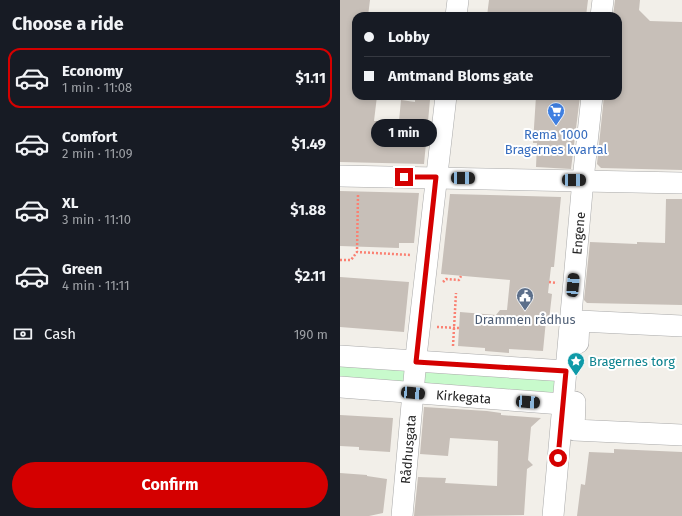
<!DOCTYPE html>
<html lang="en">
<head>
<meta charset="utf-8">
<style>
	body { margin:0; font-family:"Fira Sans",sans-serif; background:#242831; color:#f1f3f6; height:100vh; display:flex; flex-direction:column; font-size:15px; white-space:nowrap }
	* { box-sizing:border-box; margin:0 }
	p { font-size:13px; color:#9ea1a6 }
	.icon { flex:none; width:22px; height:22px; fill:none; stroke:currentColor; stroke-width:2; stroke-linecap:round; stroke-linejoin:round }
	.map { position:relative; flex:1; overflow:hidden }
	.panel { display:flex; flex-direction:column; background:#171b24; width:340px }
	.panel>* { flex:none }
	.hud { position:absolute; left:12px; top:12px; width:270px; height:88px; border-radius:12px; box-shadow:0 2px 6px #0003; display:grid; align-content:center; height:88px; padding:0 12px; background:#171b24 }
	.end { position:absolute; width:18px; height:18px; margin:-9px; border:5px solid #d40000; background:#fff; box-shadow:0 0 0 2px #fff }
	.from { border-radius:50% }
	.bubble { position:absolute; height:28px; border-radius:14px; background:#171b24; box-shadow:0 2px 6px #0003; font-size:13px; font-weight:700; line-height:28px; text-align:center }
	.car { position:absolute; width:12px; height:24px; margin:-12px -6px; border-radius:5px; box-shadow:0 0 3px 1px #0007; background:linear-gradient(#222 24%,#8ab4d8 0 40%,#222 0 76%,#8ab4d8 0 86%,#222 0) }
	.hud b { display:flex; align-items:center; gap:14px; height:38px; font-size:15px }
	.hud b+b { border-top:1px solid #363941 }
	.hud i { width:10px; height:10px; background:#f1f3f6 }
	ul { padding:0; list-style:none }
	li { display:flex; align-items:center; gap:12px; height:60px; margin:0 8px 6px; padding:0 4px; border:2px solid transparent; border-radius:12px }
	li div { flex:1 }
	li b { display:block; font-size:15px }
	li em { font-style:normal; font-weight:700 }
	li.current { border-color:#d40000 }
	li>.icon { width:36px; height:36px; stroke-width:1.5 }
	h2 { padding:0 12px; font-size:18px; line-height:48px }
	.pay { display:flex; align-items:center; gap:10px; height:44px; padding:0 12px; font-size:15px }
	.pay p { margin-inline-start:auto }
	.action { display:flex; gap:8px; margin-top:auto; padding:8px 12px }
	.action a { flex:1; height:46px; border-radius:24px; background:#d40000; color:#fff; font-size:16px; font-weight:700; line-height:46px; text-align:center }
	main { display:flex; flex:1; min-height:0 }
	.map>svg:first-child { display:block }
	.park { fill:#c8facc }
	.building { fill:#c7bfb8 }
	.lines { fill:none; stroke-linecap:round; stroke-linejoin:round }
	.minor-casing { stroke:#a9a9a9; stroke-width:22 }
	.path { stroke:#fa8072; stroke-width:2.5; stroke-dasharray:2 2; stroke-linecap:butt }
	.minor { stroke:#fff; stroke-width:21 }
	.route { stroke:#d40000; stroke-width:5 }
	.labels { text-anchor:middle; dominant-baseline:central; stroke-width:4; stroke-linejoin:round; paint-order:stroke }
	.shop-label { font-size:13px; fill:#366cbe; stroke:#fff }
	.street-label { font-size:13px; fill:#222; stroke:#fff }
	.service-label { font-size:13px; fill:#4e5e75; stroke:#fff }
	.culture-label { font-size:13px; fill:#0d838f; stroke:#fff; text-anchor:start }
</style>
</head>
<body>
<main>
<section class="panel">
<h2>Choose a ride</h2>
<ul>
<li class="current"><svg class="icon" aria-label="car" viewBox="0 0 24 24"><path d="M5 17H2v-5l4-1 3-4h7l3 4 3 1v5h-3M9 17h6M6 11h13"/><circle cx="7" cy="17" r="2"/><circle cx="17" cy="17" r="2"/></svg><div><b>Economy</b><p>1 min · 11:08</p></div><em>$1.11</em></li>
<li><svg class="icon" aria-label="car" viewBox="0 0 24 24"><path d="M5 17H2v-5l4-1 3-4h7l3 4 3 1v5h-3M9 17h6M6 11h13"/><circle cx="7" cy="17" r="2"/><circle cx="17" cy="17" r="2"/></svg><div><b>Comfort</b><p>2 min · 11:09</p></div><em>$1.49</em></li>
<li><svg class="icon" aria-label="car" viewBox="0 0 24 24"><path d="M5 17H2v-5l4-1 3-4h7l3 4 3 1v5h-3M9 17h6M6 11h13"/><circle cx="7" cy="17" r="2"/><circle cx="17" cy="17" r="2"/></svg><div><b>XL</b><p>3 min · 11:10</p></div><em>$1.88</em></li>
<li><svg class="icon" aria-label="car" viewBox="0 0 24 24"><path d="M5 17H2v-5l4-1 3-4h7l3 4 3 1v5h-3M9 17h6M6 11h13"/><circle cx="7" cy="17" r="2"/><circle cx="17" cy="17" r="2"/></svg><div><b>Green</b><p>4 min · 11:11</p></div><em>$2.11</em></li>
</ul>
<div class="pay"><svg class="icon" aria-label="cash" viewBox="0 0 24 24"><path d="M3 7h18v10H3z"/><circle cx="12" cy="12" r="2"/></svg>Cash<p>190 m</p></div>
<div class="action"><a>Confirm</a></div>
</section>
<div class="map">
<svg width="342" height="516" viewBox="0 0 342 516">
	<rect width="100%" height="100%" fill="#f2efe9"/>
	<path class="park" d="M0,356L226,371L222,404L0,387Z"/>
	<path class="building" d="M0,0H30L28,16H16V96H37L34,121H59L61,100L75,102V98L90,100L84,164L0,162Z
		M149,0H248L246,16H147Z
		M275,0H300L299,10L310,21L342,22V170L261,168L257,164L264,96H278V16H273Z
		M196,96H240L231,169L196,167L197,143H193Z
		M0,191L79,193L74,243H59V248L0,246Z
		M110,194L221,197L214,267H211L208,293L212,294L209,320H206L203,351L169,349V353L145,351V348L118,346L120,312L156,315L160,310H167L170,280L101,274Z
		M326,199H342V305L247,303L244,300L250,242L297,244V242L325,243Z
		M0,277L69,282L64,332L0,327Z
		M84,407L147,411L161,413V415L201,418L191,427L188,460L193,465L187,469L184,515L74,516L78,477L106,478L105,483L157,486L158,441L110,438L108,456L80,454Z
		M0,415L53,418L50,452L19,450V447L0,446Z
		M274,449L342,452V516H237L241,484L245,485L249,452L274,453Z
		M0,473L27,475V476L47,479L43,513L29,516H0Z"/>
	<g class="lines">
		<g class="minor-casing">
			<g id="minor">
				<path d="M116,16L118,0"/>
				<path d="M261,16L263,0"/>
				<path d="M0,176L342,183"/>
				<path d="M238,343L239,321L342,326"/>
				<path d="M0,356L226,371"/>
				<path id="s1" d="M0,387L222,404"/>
				<path d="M235,402L234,430L342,435"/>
				<path id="s2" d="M62,516L77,348L106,96"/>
				<path id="s3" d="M213,516L243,180L252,96"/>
			</g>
		</g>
		<path class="path" d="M18,195L17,252L71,255
			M0,260H11L17,252
			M103,282L106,279L119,280L121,276
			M209,282L217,283
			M97,327L119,328
			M113,346L116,293"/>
		<use href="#minor" class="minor"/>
	</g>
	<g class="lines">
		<path class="route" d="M64,177H96L76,362L226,371L218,458"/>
	</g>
	<defs>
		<g id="supermarket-pin" transform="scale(0.9)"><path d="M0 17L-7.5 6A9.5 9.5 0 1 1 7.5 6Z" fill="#3f7fe0" stroke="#fff"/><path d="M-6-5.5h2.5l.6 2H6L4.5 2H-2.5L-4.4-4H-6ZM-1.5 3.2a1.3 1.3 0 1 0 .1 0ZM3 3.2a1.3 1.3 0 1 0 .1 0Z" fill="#fff"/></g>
		<g id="civic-pin" transform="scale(0.9)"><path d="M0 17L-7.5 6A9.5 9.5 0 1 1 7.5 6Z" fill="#5c6f8a" stroke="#fff"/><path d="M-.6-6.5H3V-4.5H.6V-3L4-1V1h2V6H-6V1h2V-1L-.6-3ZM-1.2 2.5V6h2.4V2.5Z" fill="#fff"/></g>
		<g id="sight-pin" transform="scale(0.9)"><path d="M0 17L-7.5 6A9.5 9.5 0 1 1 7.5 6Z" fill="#0f9aa8" stroke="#fff"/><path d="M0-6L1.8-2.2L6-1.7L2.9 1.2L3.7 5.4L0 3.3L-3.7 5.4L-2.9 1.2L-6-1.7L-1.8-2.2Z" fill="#fff"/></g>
	</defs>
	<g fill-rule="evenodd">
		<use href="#supermarket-pin" x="216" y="111"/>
		<use href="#civic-pin" x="185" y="296"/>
		<use href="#sight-pin" x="236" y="361"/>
	</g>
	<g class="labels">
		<g class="shop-label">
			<text x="216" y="134">Rema 1000<tspan x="216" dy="15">Bragernes kvartal</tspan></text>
		</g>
		<g class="street-label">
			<text stroke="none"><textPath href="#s3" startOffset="284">Engene</textPath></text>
			<text stroke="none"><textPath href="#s1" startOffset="124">Kirkegata</textPath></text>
			<text stroke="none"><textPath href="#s2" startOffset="67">Rådhusgata</textPath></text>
		</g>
		<g class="service-label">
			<text x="185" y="319">Drammen rådhus</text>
		</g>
		<g class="culture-label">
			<text x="249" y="361">Bragernes torg</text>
		</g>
	</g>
</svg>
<i class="end from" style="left:218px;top:458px"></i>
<i class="end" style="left:64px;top:177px"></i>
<div class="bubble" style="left:31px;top:119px;width:66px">1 min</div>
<i class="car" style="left:123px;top:178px;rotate:91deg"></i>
<i class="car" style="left:234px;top:180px;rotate:91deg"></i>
<i class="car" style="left:233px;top:285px;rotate:5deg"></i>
<i class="car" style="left:73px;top:393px;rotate:95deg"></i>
<i class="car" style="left:188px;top:402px;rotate:94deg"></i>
<div class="hud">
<b><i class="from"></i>Lobby</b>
<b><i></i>Amtmand Bloms gate</b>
</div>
</div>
</main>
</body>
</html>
